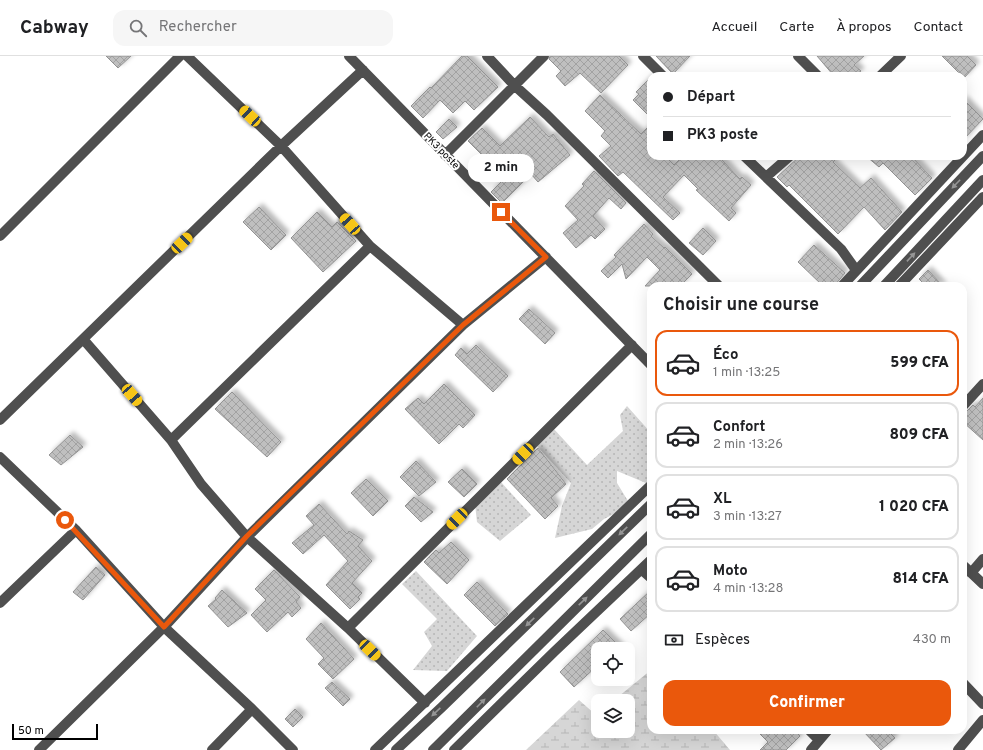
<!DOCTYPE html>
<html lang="fr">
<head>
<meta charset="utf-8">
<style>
	body { margin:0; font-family:Overpass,sans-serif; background:#f6f6f6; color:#202124; height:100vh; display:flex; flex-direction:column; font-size:15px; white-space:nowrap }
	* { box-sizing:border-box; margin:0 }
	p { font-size:13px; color:#757577 }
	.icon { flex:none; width:22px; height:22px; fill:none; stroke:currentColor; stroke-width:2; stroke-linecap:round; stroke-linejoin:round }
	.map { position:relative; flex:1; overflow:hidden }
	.panel { position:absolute; left:647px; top:226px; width:320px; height:452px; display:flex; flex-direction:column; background:#fff; border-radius:12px; box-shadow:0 4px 16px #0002 }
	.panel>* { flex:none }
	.guide { position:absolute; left:647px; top:16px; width:320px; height:88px; border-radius:12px; box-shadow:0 4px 16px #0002; display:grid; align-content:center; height:88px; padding:0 16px; background:#fff }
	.buttons { position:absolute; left:591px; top:586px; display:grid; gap:8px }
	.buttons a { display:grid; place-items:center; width:44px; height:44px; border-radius:8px; background:#fff; box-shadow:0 4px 16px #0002; font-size:20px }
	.scale { position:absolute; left:12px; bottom:10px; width:86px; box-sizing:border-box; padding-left:4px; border:2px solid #000; border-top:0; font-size:11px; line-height:14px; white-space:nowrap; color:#000; -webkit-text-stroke:3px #fff; paint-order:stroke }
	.end { position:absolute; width:18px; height:18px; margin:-9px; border:5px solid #ea580c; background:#fff; box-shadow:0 0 0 2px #fff }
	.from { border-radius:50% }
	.bubble { position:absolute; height:28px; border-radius:12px; background:#fff; box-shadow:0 4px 16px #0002; font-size:13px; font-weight:800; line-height:28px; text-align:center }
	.car { position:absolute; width:12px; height:24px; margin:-12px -6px; border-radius:5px; box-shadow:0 0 3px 1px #0007; background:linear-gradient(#f5c518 24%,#345 0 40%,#f5c518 0 76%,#345 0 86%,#f5c518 0) }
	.guide b { display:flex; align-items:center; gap:14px; height:38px; font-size:15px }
	.guide b+b { border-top:1px solid #e0e0e0 }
	.guide i { width:10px; height:10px; background:#202124 }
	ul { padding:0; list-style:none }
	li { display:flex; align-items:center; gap:12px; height:66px; margin:0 8px 6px; padding:0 8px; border:2px solid #e0e0e0; border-radius:12px }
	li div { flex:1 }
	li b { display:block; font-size:15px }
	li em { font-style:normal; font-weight:800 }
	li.active { border-color:#ea580c }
	li>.icon { width:36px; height:36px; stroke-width:1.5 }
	h2 { padding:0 16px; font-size:18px; line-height:48px }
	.pay { display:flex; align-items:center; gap:10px; height:44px; padding:0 16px; font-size:15px }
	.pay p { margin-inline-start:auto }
	.primary-button { display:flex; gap:8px; margin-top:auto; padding:8px 16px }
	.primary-button a { flex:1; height:46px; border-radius:12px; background:#ea580c; color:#fff; font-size:16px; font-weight:800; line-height:46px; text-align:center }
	header { display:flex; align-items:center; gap:24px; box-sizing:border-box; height:56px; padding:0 20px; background:#fff; border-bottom:1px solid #e0e0e0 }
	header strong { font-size:19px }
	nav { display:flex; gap:22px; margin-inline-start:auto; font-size:14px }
	.search { width:280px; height:36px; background:#f6f6f6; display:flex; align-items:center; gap:10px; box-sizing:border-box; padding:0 14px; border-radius:12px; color:#757577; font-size:15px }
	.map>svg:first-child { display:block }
	.green { fill:url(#green-dots) }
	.wetland { fill:url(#wetland-marsh) }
	.building { fill:url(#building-cross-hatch); stroke:#939393; filter:url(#shadow) }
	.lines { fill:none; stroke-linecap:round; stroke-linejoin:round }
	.minor { stroke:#4f4f4f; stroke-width:10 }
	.oneway { fill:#959595 }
	.route { stroke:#ea580c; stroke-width:5 }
	.labels { text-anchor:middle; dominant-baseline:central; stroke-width:4; stroke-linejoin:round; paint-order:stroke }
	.street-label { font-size:10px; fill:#000; stroke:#fff }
</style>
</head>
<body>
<header>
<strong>Cabway</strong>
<div class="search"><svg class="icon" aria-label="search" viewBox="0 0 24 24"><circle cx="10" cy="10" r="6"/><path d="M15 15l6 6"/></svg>Rechercher</div>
<nav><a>Accueil</a><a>Carte</a><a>À propos</a><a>Contact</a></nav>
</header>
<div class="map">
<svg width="983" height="694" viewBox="0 0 983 694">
	<defs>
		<pattern id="green-dots" width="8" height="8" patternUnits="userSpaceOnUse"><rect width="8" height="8" fill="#d6d6d6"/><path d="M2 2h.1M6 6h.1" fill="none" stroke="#b6b6b6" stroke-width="1.8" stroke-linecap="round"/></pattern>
		<pattern id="wetland-marsh" width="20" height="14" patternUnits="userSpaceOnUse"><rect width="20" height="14" fill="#d6d6d6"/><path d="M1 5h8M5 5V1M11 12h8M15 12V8" fill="none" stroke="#b6b6b6"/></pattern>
		<pattern id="building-cross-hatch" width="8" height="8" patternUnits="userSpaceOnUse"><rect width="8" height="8" fill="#bfbfbf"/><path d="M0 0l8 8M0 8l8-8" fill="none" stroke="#a2a2a2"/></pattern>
		<filter id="shadow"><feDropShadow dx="3.5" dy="-3.5" stdDeviation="2" flood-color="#0004"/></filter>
	</defs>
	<rect width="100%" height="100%" fill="#fff"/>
	<path class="green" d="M627,350L651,377V424L646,427L617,415V427L628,445L616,457L604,463L592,473L555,482L562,450L571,427L535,388L553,372L587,409L623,375L620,359Z
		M500,425L531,459L500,485L477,466L475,448Z
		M416,515L477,580L447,615L413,614L432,590L424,576L437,563L402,528Z"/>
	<path class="wetland" d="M651,614V674H713L730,694H526L579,644L596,659L598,658V675H628V645H613Z"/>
	<path class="building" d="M106,0H131L118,12Z
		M462,0H467L498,31L474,54L465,45L453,57L440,44L423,62L411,50L430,31L431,32Z
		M550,0H619L628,9L601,37L580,17L565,30L556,20L561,15L549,3Z
		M656,0H690L673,18Z
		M817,0H864L854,9L861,15L854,20H834Z
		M942,0H967L976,9L964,22Z
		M651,21V62L633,44L639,38L636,36Z
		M600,39L641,78L651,68V100H665L674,109L683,100H726L722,104L740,123L742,121L751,129L731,152L736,157L729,165L696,134L698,133L684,119L663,141L680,157L673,164L623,116L618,120L599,100L611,90L601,80L605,75L585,55Z
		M963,43L983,63L963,84Z
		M530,61L549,81L553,78L570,99L538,126L531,118L502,147L491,136L502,125L483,106L486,103L468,85L482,72L500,90Z
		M449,63L457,71L443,83L436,76Z
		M800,100H839L833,106L860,132L871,122L902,156L885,174L864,151L838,178L789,129L787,131L777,121Z
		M866,100H911L932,122L915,139L883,107L879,111Z
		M594,115L626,147L621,153L609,142L593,160L605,173L595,183L591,179L576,192L563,177L578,164L565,150L584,130L582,128Z
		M259,151L286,179L271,194L243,166Z
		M317,156L332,171L337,166L356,185L323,216L291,182Z
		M644,168L653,178L651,180L664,192L665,191L692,218L680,230H645L660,214L647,201L626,223L622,208L608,222L601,215L616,201L614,199Z
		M703,172L716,185L703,199L689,187Z
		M814,189L845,217L834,230H823L798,206Z
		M928,214L943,230H926L919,223Z
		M529,253L555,277L545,288L519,263Z
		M476,289L508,320L493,336L455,299L461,292L467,298Z
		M444,328L475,359L463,372L459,368L439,388L405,353L418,342L424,348Z
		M232,336L281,386L267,401L215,353Z
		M983,342V384L963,366V359L973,349L975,351Z
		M70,379L83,391L61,409L49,399Z
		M538,392L566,428L551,442L558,450L545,463L507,423Z
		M416,405L436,426L419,440L400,421Z
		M462,413L477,428L464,441L448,426Z
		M366,423L388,445L373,460L351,437Z
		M414,441L433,456L421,466L405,450Z
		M319,448L347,478L349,475L363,484L358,490L372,505L352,527L362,537L358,541L360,543L350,553L326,529L348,505L324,479L303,498L292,487L314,469L306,460Z
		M451,486L469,504L447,528L424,506L436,494L439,497Z
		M96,511L105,519L83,544L73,536Z
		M274,514L300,541L296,546L301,552L292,561L288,556L267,576L251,559L266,544L255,533Z
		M477,526L508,558L495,570L464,539Z
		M222,534L247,557L228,571L208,550L216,543L215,542Z
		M651,534V557L631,575L620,563Z
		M321,567L354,603L333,623L318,608L324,602L306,583Z
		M603,574L622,593H598V609L574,631L560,616Z
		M332,626L350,643L343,650L325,632Z
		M295,653L303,661L293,671L285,663Z
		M756,674H794L800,680L786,694H760L768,686Z
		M862,674H887L895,682L881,694Z"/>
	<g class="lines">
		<path class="minor" d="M187,0L281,90L370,190L463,269
			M349,0L651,309
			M487,0L514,29L547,59L719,230
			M643,0L663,20
			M798,0L818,20
			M880,20L901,0
			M445,99L544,0
			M744,100L841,193L856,214
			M766,121L790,100
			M0,180L180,0
			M842,230L983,79
			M860,230L983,100
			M884,230L983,124
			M899,230L983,141
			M83,283L171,384L201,428L247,481L348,572L425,647
			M963,350L983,328
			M0,364L281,90L363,14
			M171,384L370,190
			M0,401L76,474L164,571L252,653L293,694
			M963,509L983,528
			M642,514L651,522
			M971,517L983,503
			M0,547L76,474
			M348,572L632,289
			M963,627L983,648
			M809,674L819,684
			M39,694L164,571L247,481L463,269L546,201
			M212,694L252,653
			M375,694L651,429
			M396,694L442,651L651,448
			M433,694L651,478
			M454,694L555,595L651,504
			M811,694L828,674
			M958,694L983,664"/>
	</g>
	<defs><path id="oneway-solid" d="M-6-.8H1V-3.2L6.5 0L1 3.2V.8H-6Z"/></defs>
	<g class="oneway">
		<use href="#oneway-solid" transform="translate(956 128) rotate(134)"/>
		<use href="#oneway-solid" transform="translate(911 201) rotate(-47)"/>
		<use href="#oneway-solid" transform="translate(623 475) rotate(136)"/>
		<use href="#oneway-solid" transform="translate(583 545) rotate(-44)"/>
		<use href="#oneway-solid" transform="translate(530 566) rotate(136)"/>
		<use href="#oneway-solid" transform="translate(481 647) rotate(-45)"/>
		<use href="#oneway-solid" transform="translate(436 656) rotate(137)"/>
	</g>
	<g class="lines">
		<path class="route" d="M65,464L164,571L247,480L463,269L546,201L501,156"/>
	</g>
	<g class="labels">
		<g class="street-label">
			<text transform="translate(441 95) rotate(46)">PK3 poste</text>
		</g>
	</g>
</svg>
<div class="buttons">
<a><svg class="icon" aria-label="locate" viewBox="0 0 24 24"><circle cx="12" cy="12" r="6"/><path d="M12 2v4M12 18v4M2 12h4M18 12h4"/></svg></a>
<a><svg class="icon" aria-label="layers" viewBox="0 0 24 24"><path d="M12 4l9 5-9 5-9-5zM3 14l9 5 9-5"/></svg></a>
</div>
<div class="scale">50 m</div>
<i class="end from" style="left:65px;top:464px"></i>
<i class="end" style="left:501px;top:156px"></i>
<div class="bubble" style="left:468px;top:98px;width:66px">2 min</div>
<i class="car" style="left:250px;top:60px;rotate:313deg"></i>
<i class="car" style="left:350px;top:168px;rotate:318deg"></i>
<i class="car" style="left:182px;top:187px;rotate:46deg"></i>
<i class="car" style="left:132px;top:339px;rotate:139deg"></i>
<i class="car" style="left:523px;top:398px;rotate:225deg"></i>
<i class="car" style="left:457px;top:463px;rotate:225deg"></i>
<i class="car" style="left:370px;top:594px;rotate:134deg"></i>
<div class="guide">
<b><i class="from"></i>Départ</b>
<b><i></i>PK3 poste</b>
</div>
<section class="panel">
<h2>Choisir une course</h2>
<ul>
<li class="active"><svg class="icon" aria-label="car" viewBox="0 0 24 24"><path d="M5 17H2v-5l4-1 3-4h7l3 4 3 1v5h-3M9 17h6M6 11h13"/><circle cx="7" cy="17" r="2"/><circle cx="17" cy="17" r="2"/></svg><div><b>Éco</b><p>1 min · 13:25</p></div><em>599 CFA</em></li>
<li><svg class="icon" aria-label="car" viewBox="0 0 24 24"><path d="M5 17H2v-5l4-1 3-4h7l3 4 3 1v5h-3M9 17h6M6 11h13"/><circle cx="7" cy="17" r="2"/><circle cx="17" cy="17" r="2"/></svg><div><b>Confort</b><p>2 min · 13:26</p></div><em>809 CFA</em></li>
<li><svg class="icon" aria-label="car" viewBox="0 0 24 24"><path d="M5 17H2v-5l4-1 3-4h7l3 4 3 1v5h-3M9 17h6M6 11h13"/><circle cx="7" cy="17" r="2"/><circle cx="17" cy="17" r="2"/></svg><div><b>XL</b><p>3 min · 13:27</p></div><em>1 020 CFA</em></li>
<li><svg class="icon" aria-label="car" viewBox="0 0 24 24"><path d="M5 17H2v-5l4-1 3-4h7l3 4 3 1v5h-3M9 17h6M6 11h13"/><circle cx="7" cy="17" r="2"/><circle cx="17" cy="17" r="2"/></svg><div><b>Moto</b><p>4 min · 13:28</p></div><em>814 CFA</em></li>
</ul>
<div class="pay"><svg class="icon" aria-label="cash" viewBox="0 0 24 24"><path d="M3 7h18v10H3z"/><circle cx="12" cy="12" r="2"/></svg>Espèces<p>430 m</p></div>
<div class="primary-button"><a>Confirmer</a></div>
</section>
</div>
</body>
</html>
